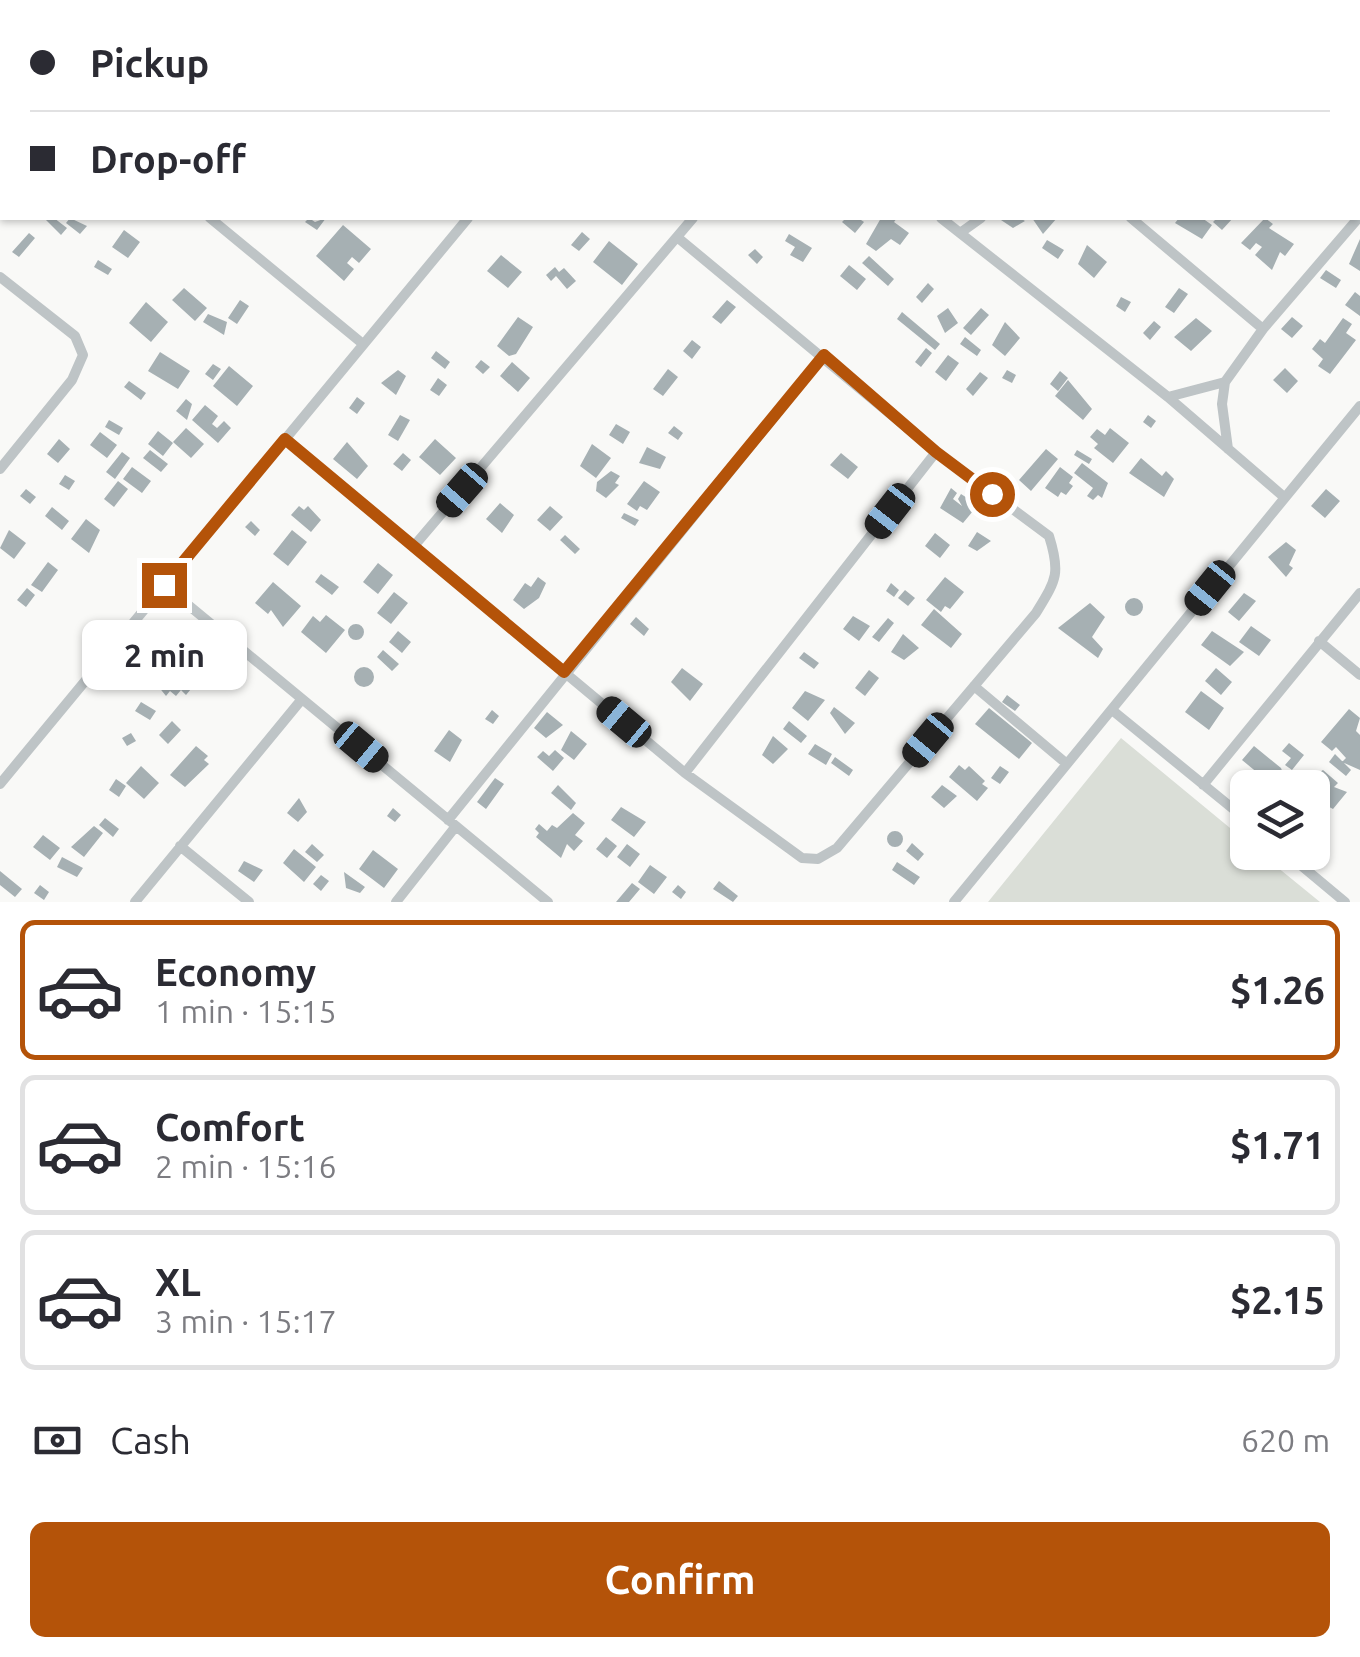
<!DOCTYPE html>
<html lang="en">
<head>
<meta charset="utf-8">
<style>
	body { margin:0; font-family:Ubuntu,sans-serif; background:#f7f7f7; color:#2b2b33; height:100vh; display:flex; flex-direction:column; font-size:38px; white-space:nowrap }
	* { box-sizing:border-box; margin:0 }
	p { font-size:32px; color:#7c7c81 }
	.icon { flex:none; width:55px; height:55px; fill:none; stroke:currentColor; stroke-width:2; stroke-linecap:round; stroke-linejoin:round }
	.map { position:relative; height:902px; overflow:hidden }
	.panel { display:flex; flex-direction:column; background:#fff; flex:1 }
	.panel>* { flex:none }
	.guide { position:absolute; left:0px; top:0px; width:1360px; height:220px; box-shadow:0 2px 8px #0004; display:grid; align-content:center; height:220px; padding:0 30px; background:#fff }
	.fabs { position:absolute; left:1230px; top:770px; display:grid; gap:20px }
	.fabs a { display:grid; place-items:center; width:100px; height:100px; border-radius:15px; background:#fff; box-shadow:0 2px 8px #0004; font-size:50px }
	.end { position:absolute; width:45px; height:45px; margin:-22px; border:12px solid #b45309; background:#fff; box-shadow:0 0 0 5px #fff }
	.from { border-radius:50% }
	.bubble { position:absolute; height:70px; border-radius:15px; background:#fff; box-shadow:0 2px 8px #0004; font-size:32px; font-weight:700; line-height:70px; text-align:center }
	.car { position:absolute; width:30px; height:60px; margin:-30px -15px; border-radius:12px; box-shadow:0 0 8px 2px #0007; background:linear-gradient(#222 24%,#8ab4d8 0 40%,#222 0 76%,#8ab4d8 0 86%,#222 0) }
	.guide b { display:flex; align-items:center; gap:35px; height:95px; font-size:38px }
	.guide b+b { border-top:2px solid #e1e1e2 }
	.guide i { width:25px; height:25px; background:#2b2b33 }
	ul { padding:18px 0 0; list-style:none }
	li { display:flex; align-items:center; gap:30px; height:140px; margin:0 20px 15px; padding:0 10px; border:5px solid #e1e1e2; border-radius:15px }
	li div { flex:1 }
	li b { display:block; font-size:38px }
	li em { font-style:normal; font-weight:700 }
	li.selected { border-color:#b45309 }
	li>.icon { width:90px; height:90px; stroke-width:1.5 }
	.pay { display:flex; align-items:center; gap:25px; height:110px; padding:0 30px; font-size:38px }
	.pay p { margin-inline-start:auto }
	.button { display:flex; gap:20px; margin-top:auto; padding:20px 30px }
	.button a { flex:1; height:115px; border-radius:15px; background:#b45309; color:#fff; font-size:40px; font-weight:700; line-height:115px; text-align:center }
	.map>svg:first-child { display:block }
	.green { fill:#daded7 }
	.building { fill:#a6b0b3 }
	.lines { fill:none; stroke-linecap:round; stroke-linejoin:round }
	.street { stroke:#bec4c6; stroke-width:10 }
	.route { stroke:#b45309; stroke-width:12 }
</style>
</head>
<body>
<div class="map">
<svg width="1360" height="902" viewBox="0 0 1360 902">
	<rect width="100%" height="100%" fill="#f9f9f7"/>
	<path class="green" d="M1121,738L1247,842L1248,852L1260,853L1320,902H988Z"/>
	<path class="building" d="M44,218H54L67,228L61,235Z
		M70,218L87,226L80,234L66,223Z
		M309,218L315,222L326,218L317,230L305,222Z
		M846,218H858L864,222L855,233L842,222Z
		M881,218H897L894,222L909,233L900,245L891,239L876,251L866,244Z
		M998,218H1020L1025,221L1013,228Z
		M1032,218H1057L1043,234Z
		M1179,218H1202L1212,225L1202,239L1175,223Z
		M1217,218H1233L1222,230L1213,222Z
		M1265,218L1273,224L1269,228L1294,244L1285,256L1280,252L1272,270L1255,255L1262,247L1256,243L1250,250L1241,243Z
		M343,225L371,249L359,263L352,257L347,263L354,269L344,281L316,256Z
		M124,230L140,242L128,258L112,247Z
		M582,232L590,239L579,251L571,245Z
		M29,233L35,238L19,257L12,252Z
		M789,234L812,248L803,262L790,255L795,247L785,241Z
		M1360,239V271L1349,264Z
		M1047,240L1064,250L1058,259L1042,248Z
		M609,241L638,264L622,285L593,262Z
		M1087,245L1107,262L1094,278L1078,264Z
		M755,249L763,257L757,264L748,255Z
		M501,255L522,272L508,288L487,271Z
		M869,256L894,279L888,286L862,263Z
		M98,260L112,269L108,275L94,267Z
		M849,265L866,279L857,290L840,276Z
		M555,267L559,272L564,268L576,281L567,289L556,276L551,281L546,275Z
		M1326,270L1341,280L1336,288L1320,278Z
		M928,283L934,289L922,303L916,297Z
		M184,288L207,308L195,321L172,300Z
		M1179,288L1188,294L1174,313L1165,307Z
		M1355,292L1360,296V316L1345,305Z
		M1121,297L1131,302L1125,312L1116,306Z
		M240,300L249,306L237,324L228,318Z
		M727,300L736,307L721,324L712,317Z
		M146,302L168,322L151,342L129,323Z
		M948,308L958,323L945,333L937,316Z
		M981,308L989,315L971,335L963,328Z
		M902,312L940,344L935,350L897,319Z
		M208,314L227,322L224,335L203,322Z
		M518,317L533,327L516,354L509,356L497,346Z
		M1292,317L1303,326L1292,338L1281,329Z
		M1196,318L1212,331L1191,351L1174,337Z
		M1343,318L1352,324L1346,333L1356,340L1330,374L1318,366L1323,359L1312,349L1320,339L1325,343Z
		M1154,321L1161,327L1150,340L1143,333Z
		M1005,322L1020,338L1005,356L992,345Z
		M965,337L981,350L977,356L960,344Z
		M692,340L701,347L692,359L683,351Z
		M926,348L932,353L921,367L915,362Z
		M436,351L450,362L445,369L431,358Z
		M160,352L190,371L178,389L148,371Z
		M948,355L959,363L946,381L935,372Z
		M481,360L490,367L483,374L475,367Z
		M512,362L530,378L518,392L500,376Z
		M213,364L221,369L213,380L205,374Z
		M229,366L253,386L237,406L213,386Z
		M1285,368L1298,381L1287,393L1273,380Z
		M668,369L678,377L663,396L653,389Z
		M398,370L406,376L396,395L381,383Z
		M1007,370L1016,375L1012,383L1002,378Z
		M1060,371L1068,378L1058,391L1050,384Z
		M980,372L988,378L973,396L966,389Z
		M438,378L447,385L439,396L430,390Z
		M1068,380L1092,409L1083,420L1055,396Z
		M129,381L146,393L141,400L124,387Z
		M357,397L365,403L357,414L349,408Z
		M186,399L192,404L187,420L176,411Z
		M205,405L218,416L212,424L217,428L224,421L231,428L218,443L192,420Z
		M400,415L410,420L398,441L388,435Z
		M1148,415L1156,421L1151,428L1143,422Z
		M109,420L123,428L119,435L105,427Z
		M616,424L630,432L623,444L609,435Z
		M674,426L683,433L678,440L668,433Z
		M186,428L204,444L191,458L173,442Z
		M1110,428L1129,443L1113,463L1094,448L1098,444L1090,437L1097,429L1105,435Z
		M158,431L173,443L163,456L148,444Z
		M100,432L117,445L107,458L90,445Z
		M59,439L70,449L58,463L47,454Z
		M435,439L456,458L440,475L419,457Z
		M347,442L368,466L357,479L333,459Z
		M592,444L611,458L596,478L580,466Z
		M647,447L666,457L660,469L639,463Z
		M1046,449L1058,459L1031,491L1019,480Z
		M150,450L168,464L161,472L143,458Z
		M1077,450L1092,459L1089,464L1074,455Z
		M122,452L130,458L115,479L106,472Z
		M403,453L411,460L402,471L393,464Z
		M841,453L858,467L848,479L830,465Z
		M1141,458L1162,476L1166,471L1174,479L1164,497L1129,473Z
		M1082,463L1108,483L1102,498L1098,495L1093,500L1087,496L1093,488L1074,473Z
		M132,467L151,481L142,493L123,479Z
		M1060,467L1073,477L1069,483L1073,486L1066,495L1061,492L1058,497L1045,488Z
		M611,471L620,476L615,483L619,485L606,498L596,491L597,482Z
		M65,475L75,481L69,490L59,484Z
		M118,481L128,489L114,507L104,499Z
		M644,481L660,492L647,510L640,506L637,511L627,504Z
		M951,488L957,493L953,499L962,506L958,499L961,494L978,505L963,523L940,508Z
		M26,489L36,497L30,504L20,496Z
		M1326,489L1340,501L1325,518L1311,506Z
		M500,503L514,515L502,533L486,519Z
		M299,506L304,510L308,506L321,520L311,532L291,515Z
		M550,506L563,517L550,531L537,520Z
		M52,507L69,521L62,530L45,516Z
		M624,513L639,520L635,526L621,518Z
		M86,519L100,530L89,553L71,539Z
		M251,521L260,530L255,536L245,527Z
		M9,530L26,543L14,559L0,548Z
		M292,530L307,542L288,566L273,554Z
		M977,532L991,541L977,551L968,546Z
		M935,533L950,545L940,558L925,546Z
		M565,535L580,549L575,554L560,540Z
		M1286,542L1296,550L1289,565L1293,568L1286,577L1268,557Z
		M48,562L58,570L42,592L31,585Z
		M378,563L393,575L378,594L363,582Z
		M321,574L339,587L332,595L315,582Z
		M538,577L546,583L539,598L524,609L513,600L525,583L531,587Z
		M945,577L964,592L950,609L945,606L941,612L926,600Z
		M273,582L301,606L283,627L271,610L268,614L255,603Z
		M891,583L899,590L894,597L886,591Z
		M27,588L35,595L26,607L17,600Z
		M905,590L915,598L908,606L898,598Z
		M394,592L408,603L391,624L377,613Z
		M1244,593L1256,601L1239,621L1228,612Z
		M1125 607a9 9 0 1 1 18 0a9 9 0 1 1-18 0Z
		M1090,603L1105,617L1092,637L1103,649L1098,658L1058,628Z
		M934,609L962,634L951,648L921,625Z
		M326,615L345,630L326,653L301,632L313,616L320,622Z
		M853,616L870,626L859,641L843,629Z
		M636,617L649,629L644,636L630,624Z
		M888,618L894,623L879,642L872,637Z
		M348 632a8 8 0 1 1 16 0a8 8 0 1 1-16 0Z
		M1251,626L1271,640L1259,656L1239,642Z
		M398,631L411,642L402,653L389,642Z
		M1212,631L1244,652L1230,666L1201,645Z
		M903,634L919,648L904,660L891,652Z
		M383,650L399,664L392,671L377,657Z
		M804,652L819,663L814,669L799,658Z
		M354 677a10 10 0 1 1 20 0a10 10 0 1 1-20 0Z
		M682,668L703,684L690,701L671,682Z
		M1216,668L1232,682L1221,695L1205,681Z
		M175,670L187,675L190,670L200,678L186,695L181,690L176,696L170,691L166,696L154,681L160,673L167,679Z
		M869,670L879,678L865,696L855,688Z
		M805,691L825,700L808,721L792,708Z
		M1201,691L1224,708L1209,730L1185,712Z
		M1007,695L1020,705L1015,711L1002,702Z
		M141,702L156,711L150,720L135,711Z
		M834,707L855,723L845,734L830,713Z
		M989,708L1032,743L1019,759L975,724Z
		M1349,709L1360,718L1356,731L1360,735V770L1342,762L1346,758L1336,747L1332,751L1321,742Z
		M492,710L499,716L493,724L485,719Z
		M547,712L563,725L546,738L534,728Z
		M172,721L181,730L168,744L159,735Z
		M789,721L807,736L801,743L783,729Z
		M449,730L462,740L450,762L434,751Z
		M571,731L587,744L574,760L561,750Z
		M131,733L136,741L127,746L122,738Z
		M773,736L788,749L773,764L762,755Z
		M1289,743L1304,755L1292,770L1285,765L1291,758L1282,751Z
		M815,744L832,754L826,765L808,754Z
		M196,746L208,756L204,760L209,764L185,787L170,775Z
		M1254,746L1281,768L1284,776L1275,787L1256,778L1259,774L1242,760Z
		M555,750L564,758L553,771L537,757L543,751L549,756Z
		M1335,754L1351,770L1346,776L1329,762Z
		M835,757L853,770L849,776L831,763Z
		M959,765L965,770L969,766L985,781L982,784L988,788L977,801L949,777Z
		M141,766L159,783L144,799L126,783Z
		M1000,766L1009,772L1000,784L991,778Z
		M1323,770L1338,783L1334,787L1347,792L1333,809L1312,798V788H1294Z
		M495,778L504,784L486,809L477,802Z
		M116,779L126,786L119,797L109,790Z
		M558,785L576,803L571,810L551,793Z
		M942,785L957,796L944,808L931,797Z
		M299,798L307,812L298,822L287,813Z
		M621,807L646,822L634,837L611,820Z
		M393,808L401,815L395,822L387,816Z
		M1319,811L1328,818L1312,837V820Z
		M573,813L585,823L575,835L583,841L574,851L567,844L561,858L536,837L539,833L535,829L539,824L547,831L552,825L557,828Z
		M105,818L119,829L113,837L99,825Z
		M94,826L103,833L84,857L71,847Z
		M887 839a8 8 0 1 1 16 0a8 8 0 1 1-16 0Z
		M43,835L60,848L50,860L33,847Z
		M606,837L617,846L607,858L596,849Z
		M912,843L924,854L918,861L906,851Z
		M312,844L324,855L317,862L305,852Z
		M627,844L640,854L630,867L617,857Z
		M294,849L316,867L304,882L283,863Z
		M373,850L398,869L384,888L359,869Z
		M62,857L83,868L77,877L57,867Z
		M244,861L263,870L254,882L238,871Z
		M897,862L920,877L914,885L892,870Z
		M650,865L667,877L654,894L638,882Z
		M0,871L22,889L15,897L0,885Z
		M344,872L365,887L360,893L346,888Z
		M321,875L329,881L321,891L313,884Z
		M719,881L738,896L733,902L713,889Z
		M632,883L640,889L629,902H616Z
		M40,885L49,892L44,900L34,893Z
		M678,885L686,892L681,899L672,892Z"/>
	<g class="lines">
		<path class="street" d="M676,0L679,2
			M895,0V2
			M378,2L380,0
			M646,2L648,0
			M1113,2L1115,0
			M1308,2L1310,0
			M0,43L2,45
			M0,117L2,114
			M210,218L363,344
			M941,218L1168,397L1284,497
			M1131,218L1263,329
			M960,233L981,218
			M0,277L75,336L83,355L72,380L0,469
			M1225,382L1222,404L1228,449
			M1168,397L1225,382L1263,329L1360,216
			M285,439L685,773L802,858L818,859L837,848L1036,613C1056,580 1061,574 1049,536L936,452L677,237
			M414,546L693,218
			M164,585L548,902
			M1319,641L1360,675
			M974,686L1067,764
			M1112,710L1248,821
			M685,773L936,452
			M0,784L468,218
			M1203,785L1360,593
			M448,820L824,355
			M180,846L249,902
			M1285,852L1345,902
			M135,902L302,699
			M396,902L456,826
			M954,902L1360,406"/>
	</g>
	<g class="lines">
		<path class="route" d="M164,585L285,439L564,672L824,355L936,452L992,494"/>
	</g>
</svg>
<div class="fabs">
<a><svg class="icon" aria-label="layers" viewBox="0 0 24 24"><path d="M12 4l9 5-9 5-9-5zM3 14l9 5 9-5"/></svg></a>
</div>
<i class="end from" style="left:992px;top:494px"></i>
<i class="end" style="left:164px;top:585px"></i>
<div class="bubble" style="left:82px;top:620px;width:165px">2 min</div>
<i class="car" style="left:462px;top:490px;rotate:221deg"></i>
<i class="car" style="left:890px;top:511px;rotate:218deg"></i>
<i class="car" style="left:1210px;top:588px;rotate:219deg"></i>
<i class="car" style="left:624px;top:722px;rotate:310deg"></i>
<i class="car" style="left:928px;top:740px;rotate:220deg"></i>
<i class="car" style="left:361px;top:747px;rotate:130deg"></i>
<div class="guide">
<b><i class="from"></i>Pickup</b>
<b><i></i>Drop-off</b>
</div>
</div>
<section class="panel">
<ul>
<li class="selected"><svg class="icon" aria-label="car" viewBox="0 0 24 24"><path d="M5 17H2v-5l4-1 3-4h7l3 4 3 1v5h-3M9 17h6M6 11h13"/><circle cx="7" cy="17" r="2"/><circle cx="17" cy="17" r="2"/></svg><div><b>Economy</b><p>1 min · 15:15</p></div><em>$1.26</em></li>
<li><svg class="icon" aria-label="car" viewBox="0 0 24 24"><path d="M5 17H2v-5l4-1 3-4h7l3 4 3 1v5h-3M9 17h6M6 11h13"/><circle cx="7" cy="17" r="2"/><circle cx="17" cy="17" r="2"/></svg><div><b>Comfort</b><p>2 min · 15:16</p></div><em>$1.71</em></li>
<li><svg class="icon" aria-label="car" viewBox="0 0 24 24"><path d="M5 17H2v-5l4-1 3-4h7l3 4 3 1v5h-3M9 17h6M6 11h13"/><circle cx="7" cy="17" r="2"/><circle cx="17" cy="17" r="2"/></svg><div><b>XL</b><p>3 min · 15:17</p></div><em>$2.15</em></li>
</ul>
<div class="pay"><svg class="icon" aria-label="cash" viewBox="0 0 24 24"><path d="M3 7h18v10H3z"/><circle cx="12" cy="12" r="2"/></svg>Cash<p>620 m</p></div>
<div class="button"><a>Confirm</a></div>
</section>
</body>
</html>
